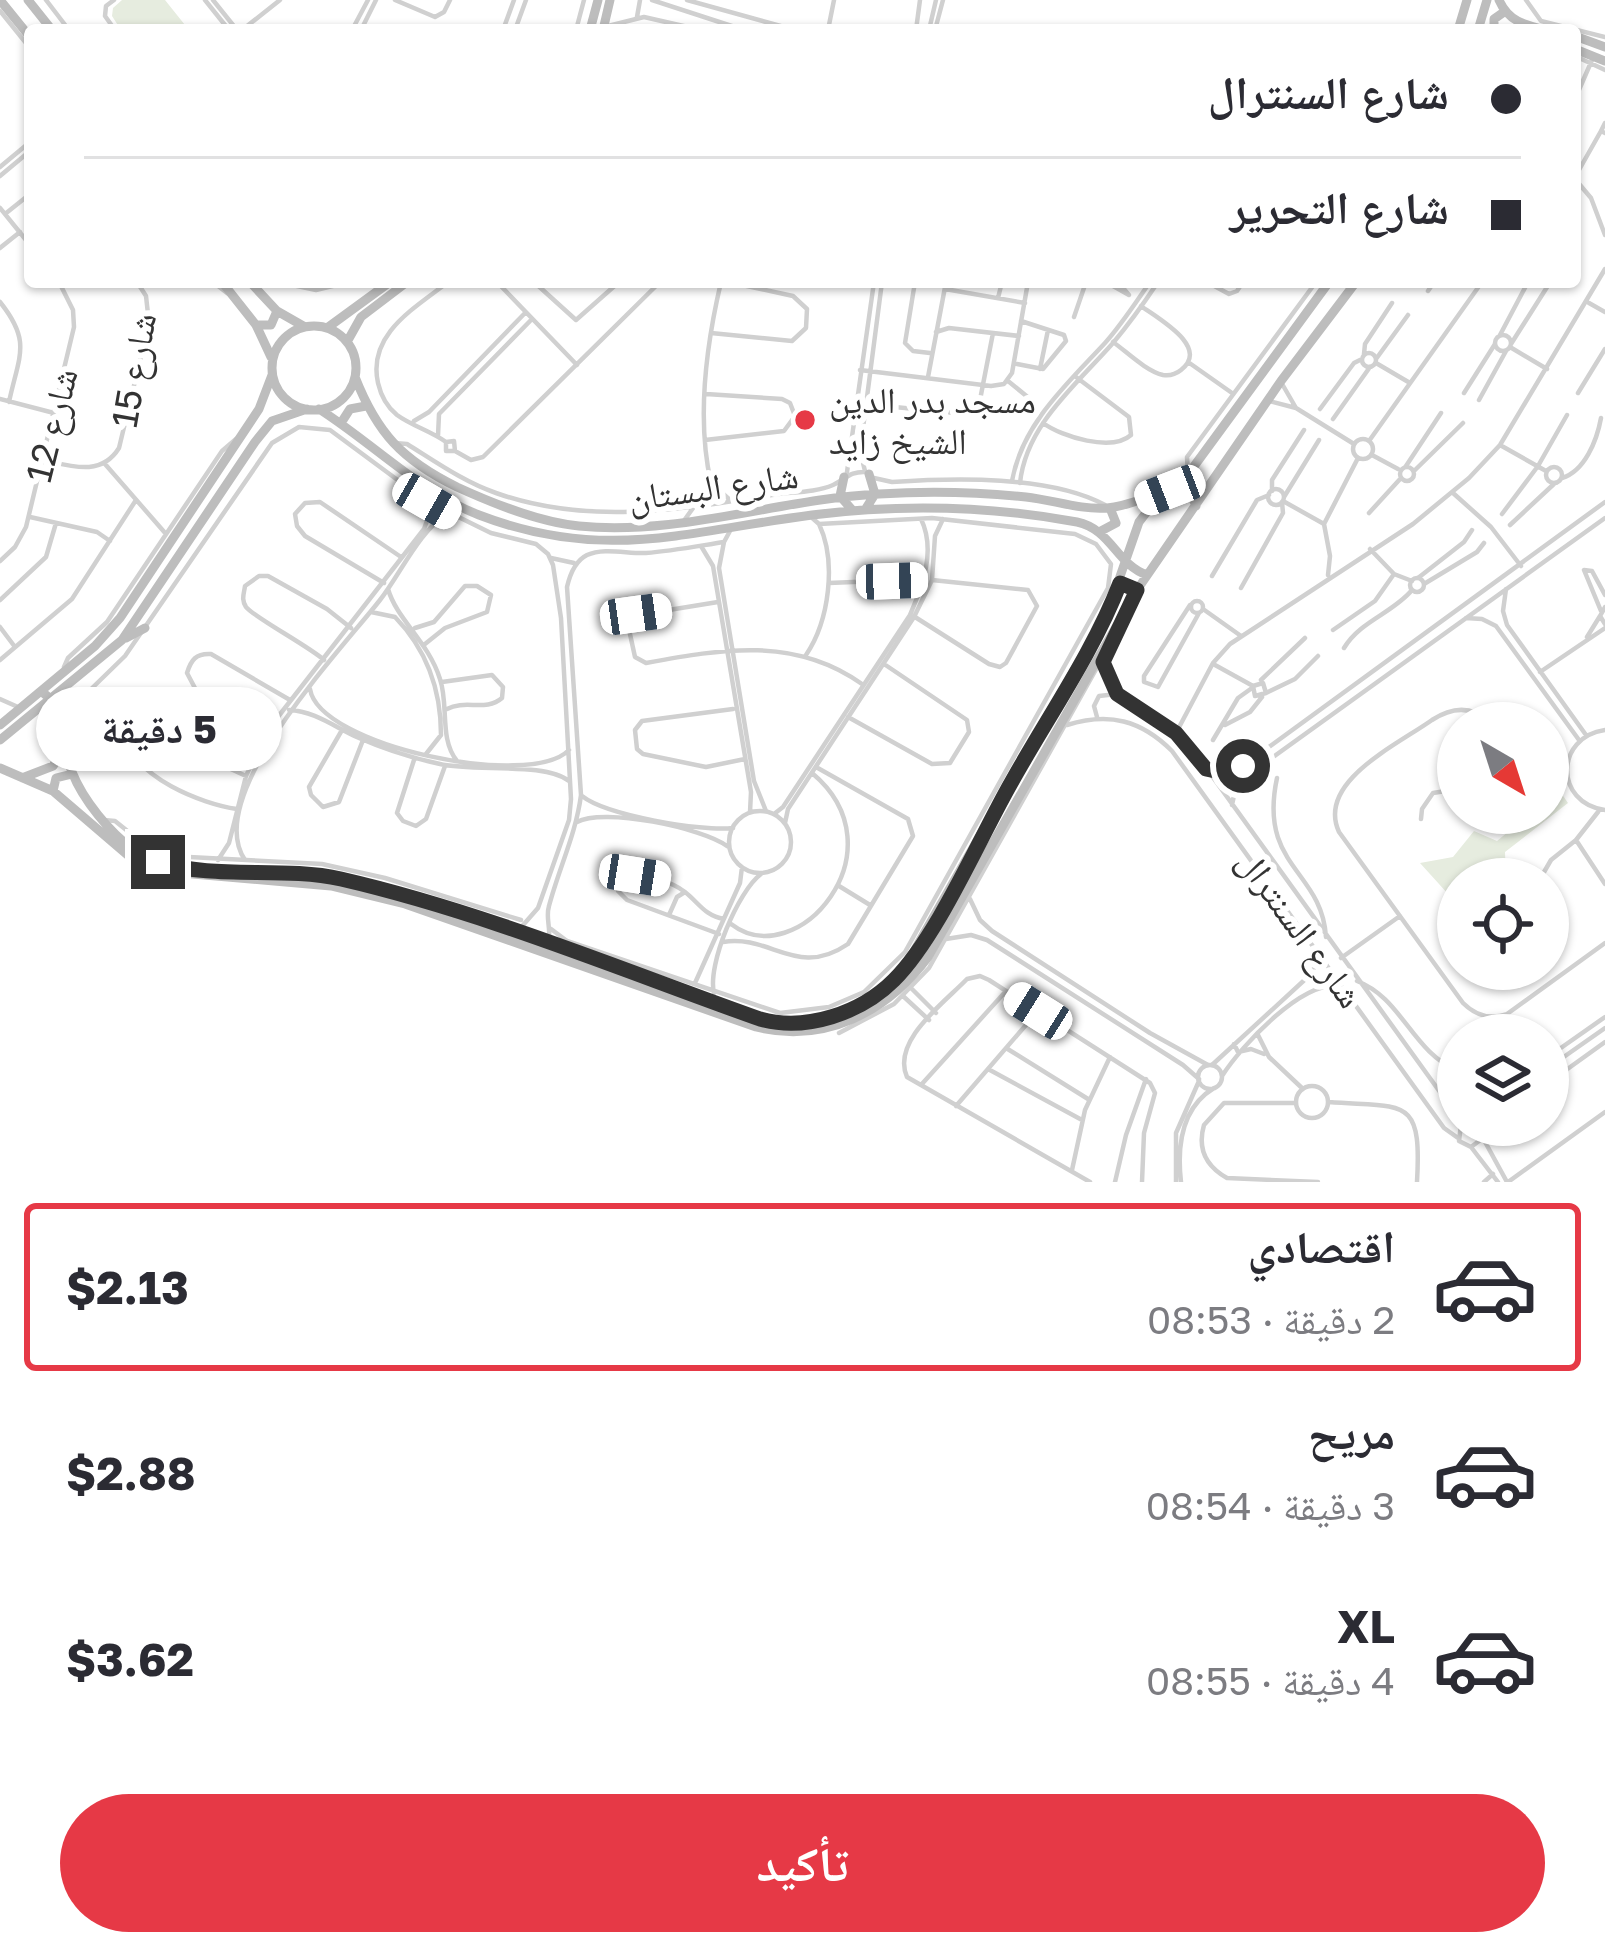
<!DOCTYPE html>
<html lang="ar">
<head>
<meta charset="utf-8">
<style>
	body { margin:0; font-family:"Golos Text","Noto Naskh Arabic",sans-serif; background:#f2f2f3; color:#2b2b33; direction:rtl; height:100vh; display:flex; flex-direction:column; font-size:45px; white-space:nowrap }
	* { box-sizing:border-box; margin:0 }
	p { font-size:39px; color:#7c7c81 }
	.icon { flex:none; width:66px; height:66px; fill:none; stroke:currentColor; stroke-width:2; stroke-linecap:round; stroke-linejoin:round }
	.map { position:relative; height:1182px; overflow:hidden; direction:ltr }
	.side { display:flex; flex-direction:column; background:#fff; flex:1 }
	.side>* { flex:none }
	.banner { position:absolute; left:24px; top:24px; width:1557px; height:264px; border-radius:12px; box-shadow:0 3px 9px #0004; direction:rtl; display:grid; align-content:center; height:264px; padding:0 60px; background:#fff }
	.needle { width:78px; rotate:141deg }
	.tools { position:absolute; left:1437px; top:702px; display:grid; gap:24px }
	.tools a { display:grid; place-items:center; width:132px; height:132px; border-radius:50%; background:#fff; box-shadow:0 3px 9px #0004; font-size:60px }
	.end { position:absolute; width:54px; height:54px; margin:-27px; border:15px solid #333; background:#fff; box-shadow:0 0 0 6px #fff }
	.from { border-radius:50% }
	.bubble { position:absolute; height:84px; border-radius:42px; background:#fff; box-shadow:0 3px 9px #0004; font-size:39px; font-weight:700; line-height:84px; text-align:center; direction:rtl }
	.car { position:absolute; width:36px; height:72px; margin:-36px -18px; border-radius:15px; box-shadow:0 0 9px 3px #0007; background:linear-gradient(#fff 24%,#345 0 40%,#fff 0 76%,#345 0 86%,#fff 0) }
	.banner b { display:flex; align-items:center; gap:42px; height:114px; font-size:45px }
	.banner b+b { border-top:3px solid #e1e1e2 }
	.banner i { width:30px; height:30px; background:#2b2b33 }
	ul { padding:21px 0 0; list-style:none }
	li { display:flex; align-items:center; gap:36px; height:168px; margin:0 24px 18px; padding:0 36px; border:6px solid transparent; border-radius:12px }
	li div { flex:1 }
	li b { display:block; font-size:45px }
	li em { font-style:normal; font-weight:700 }
	li.on { border-color:#e63946 }
	li>.icon { width:108px; height:108px; stroke-width:1.5 }
	.primary-button { display:flex; gap:24px; margin-top:auto; padding:24px 60px }
	.primary-button a { flex:1; height:138px; border-radius:72px; background:#e63946; color:#fff; font-size:48px; font-weight:700; line-height:138px; text-align:center }
	.map>svg:first-child { display:block }
	.green { fill:#e6ecdf }
	.lines { fill:none; stroke-linecap:round; stroke-linejoin:round }
	.street { stroke:#d0d0d0; stroke-width:4.5 }
	.secondary { stroke:#bdbdbd; stroke-width:9 }
	.route { stroke:#333; stroke-width:15 }
	.poi-dot { fill:#e63946; stroke:#fff; stroke-width:4.5 }
	.labels { text-anchor:middle; dominant-baseline:central; stroke-width:12; stroke-linejoin:round; paint-order:stroke }
	.street-label { font-size:36px; fill:#333; stroke:#fff }
	.poi-label { font-size:36px; fill:#333; stroke:#fff; text-anchor:start }
</style>
</head>
<body>
<div class="map">
<svg width="1605" height="1182" viewBox="0 0 1605 1182">
	<rect width="100%" height="100%" fill="#fff"/>
	<path class="green" d="M122,0H165L189,30H121L112,16L113,8Z
		M1559,790L1568,803L1505,852L1506,879H1458V905L1420,863L1453,857L1474,831L1497,841L1531,813H1548V799Z"/>
	<g class="lines">
		<path class="street" d="M46,0L69,30
			M114,0L106,6L105,16L115,30
			M205,0L229,30
			M213,0L237,30
			M395,0L435,17L444,12L450,0
			M652,0L744,30
			M687,0L795,30
			M1526,0L1541,21L1605,37
			M0,11L30,48
			M637,17L640,0
			M608,26L644,17L701,30
			M242,30L280,0
			M352,30L368,0
			M361,30L376,0
			M503,30L514,0
			M515,30L526,0
			M576,30L584,0
			M828,30L834,0
			M916,30L920,0
			M929,30L936,0
			M935,30L943,0
			M1575,56L1605,70
			M1575,99L1592,60
			M1605,123L1601,131L1605,133
			M0,167L30,142
			M0,176L30,151
			M1575,177L1601,131
			M1575,179L1591,198L1605,235
			M0,208L30,245
			M5,214L30,194
			M1575,233V239
			M0,248L20,232
			M213,282L227,293
			M278,282L316,290L349,282
			M497,282L577,365
			M534,282L576,320L619,282
			M721,282C706,346 696,418 711,483L730,500
			M915,282L905,343L913,351L930,353
			M1106,282L1129,295L1118,282
			M1207,282L1229,294L1237,291L1243,282
			M945,289L1025,303
			M1428,291L1434,282
			M998,298L1002,282
			M0,302C32,342 19,355 9,402
			M1589,303L1605,312
			M1074,317L1086,282
			M936,332L949,328L1019,336
			M711,333L792,341L806,328L807,309L793,296L728,282
			M1495 343a8 8 0 1 1 16 0a8 8 0 1 1-16 0Z
			M1500,335L1528,282
			M1113,342C1127,352 1146,371 1163,375C1169,376 1176,374 1181,370C1211,347 1157,318 1141,306
			M1511,344L1549,284
			M1510,347L1547,369
			M1362 360a7 7 0 1 1 14 0a7 7 0 1 1-14 0Z
			M1364,354L1365,344L1392,303
			M1376,359L1408,315
			M1188,362L1232,393
			M1376,363L1410,383
			M1017,364L1043,369L1066,341L1064,335L1021,321
			M1040,369L1048,330
			M860,370L991,386L1004,384L1012,373L1028,282
			M928,377L946,282
			M1008,381L1035,403
			M1281,382L1296,408
			M1464,393L1495,344
			M1578,393L1605,349
			M0,399L54,413
			M1479,400L1506,351
			M1269,401L1296,408L1354,444
			M865,404L974,415L979,405L993,333
			M1320,409L1354,363L1362,359
			M1333,419L1370,367
			M414,421L429,412L526,312
			M1043,423C1062,437 1112,452 1131,435L1129,417L1076,377
			M438,436L439,414L532,319
			M1353 449a10 10 0 1 1 20 0a10 10 0 1 1-20 0Z
			M705,440L784,431L795,416L790,403L782,399L706,394
			M1369,441L1482,282
			M446,442V451H455L454,441L446,442C431,431 412,426 397,415C387,407 381,396 378,383C367,334 415,308 448,282
			M395,443L407,444C436,462 464,482 496,493C589,526 684,509 778,494C796,492 817,492 833,485C846,479 850,471 866,472
			M1500,445L1546,471
			M455,451L471,460L483,457L660,282
			M1372,455L1398,469
			M43,460C71,466 101,477 119,448L149,323L146,296L137,282
			M105,464L166,534
			M1406,466L1441,413
			M1546 475a8 8 0 1 1 16 0a8 8 0 1 1-16 0Z
			M1400 474a7 7 0 1 1 14 0a7 7 0 1 1-14 0Z
			M865,471L860,451L882,282
			M1414,471L1463,423
			M847,472L874,282
			M1188,473L1187,457L1316,282
			M874,478L892,482C953,478 1050,475 1105,505
			M1562,478C1585,471 1597,440 1601,418
			M1012,481C1022,424 1067,384 1105,343C1122,324 1136,302 1150,282
			M1020,483C1026,425 1076,385 1113,343C1129,324 1144,303 1158,282
			M1268 497a8 8 0 1 1 16 0a8 8 0 1 1-16 0Z
			M1272,491V480L1304,430
			M1453,493L1491,527L1521,566
			M1284,497L1319,440
			M1283,501L1324,524
			M1369,513L1401,478
			M1502,514L1538,466L1567,415
			M30,517L97,532L110,541
			M683,522L711,483
			M1510,525L1555,483
			M724,542L719,568L754,781L766,811
			M701,546L713,566L751,792L750,812
			M1370,549L1394,574L1412,581
			M551,558L574,563
			M0,561L15,547L26,527L74,327L73,310L59,282
			M1328,575L1330,556L1324,524L1358,458
			M1212,576L1257,500L1269,495
			M1418,578L1464,542L1472,530
			M1410 585a7 7 0 1 1 14 0a7 7 0 1 1-14 0Z
			M384,583L305,536L297,526L295,514L305,503L320,502L401,557
			M829,583L925,579
			M1424,584L1477,552L1484,543
			M1241,588L1283,513L1282,502
			M388,589C397,620 428,641 440,679C449,705 439,739 457,761
			M1506,589L1503,611L1507,625L1586,735
			M0,600L46,557L56,523
			M1191 607a6 6 0 1 1 12 0a6 6 0 1 1-12 0Z
			M718,602L632,616L628,625L635,657L646,663C722,649 795,636 862,684
			M1190,605L1144,676V682L1158,687L1199,613
			M1605,607L1600,616L1605,624
			M1203,609L1241,636
			M1601,611L1584,570L1592,571L1605,595
			M371,612L395,617C427,650 441,689 441,735L426,754
			M915,617L989,664L1000,667L1006,663L1037,606L1028,590L932,580
			M1466,618L1482,619L1496,626L1579,740
			M0,627L15,647
			M415,628L434,622L465,586H477L491,595L487,612L445,628L425,644
			M1333,630L1375,601L1394,574
			M1587,637L1600,616
			M1344,648C1360,621 1393,613 1412,590
			M806,655C829,621 837,562 819,524
			M0,660L72,599L136,500
			M324,660C310,647 252,616 246,607C241,599 244,594 245,586L259,576H268L327,609L351,628
			M1103,662C1115,711 1169,721 1199,758L1458,1117
			M1215,665L1253,686L1255,696L1266,693L1263,683L1253,686
			M64,667L68,658L107,622L222,451L236,439
			M1540,672L1605,628
			M1261,680L1305,638
			M442,682L492,675L503,687L502,698C486,712 465,699 447,709
			M310,689C319,746 530,790 569,750
			M1266,693L1295,679L1318,656
			M0,699L18,707
			M733,709L642,721L635,730L637,749L643,754L706,767L745,759
			M289,710C315,711 336,728 359,738C384,749 412,758 440,764C475,772 545,762 569,781
			M848,717L932,764L950,763L969,732L967,720L884,664
			M1097,717L1094,706L1099,696L1117,694
			M1490,723C1472,705 1452,707 1432,720C1397,745 1316,782 1339,832L1463,1003C1476,1016 1490,1020 1507,1014L1605,943
			M1067,725C1109,712 1141,720 1172,751L1444,1128L1458,1138
			M1225,725L1250,712L1262,697
			M266,730L196,690L187,673C191,660 196,653 211,654L290,700
			M342,730L309,787L311,795L323,807L339,802L363,740
			M1605,730C1555,737 1554,803 1605,810
			M65,733L87,693L125,656L272,443L299,427L330,430L426,501L491,533L536,544L548,554L553,565L561,618L571,799L569,820L538,908L517,932
			M1176,733L1213,663L1230,644L1413,524L1469,478L1500,445L1605,269
			M1213,740L1238,698L1252,688
			M414,760L397,813L403,821L416,826L426,819L445,766
			M1548,767L1566,763
			M1206,769L1220,772L1243,766L1605,502
			M1277,778C1258,867 1322,870 1326,937
			M582,796C606,815 701,832 733,828
			M1232,805L1236,786L1251,773L1605,518
			M237,809C202,804 133,777 128,738L140,723H150L181,746L246,776
			M729 842a31 31 0 1 1 62 0a31 31 0 1 1-62 0Z
			M774,814L783,807L910,615C923,585 936,550 921,519
			M1421,819L1422,809L1433,793L1458,789
			M104,820L115,821L145,845L170,856L322,864L385,878L521,920
			M577,822C603,807 703,828 727,846
			M785,823L788,809L914,617L932,580L935,536L943,519
			M1576,840L1605,884
			M218,860L229,843L246,776L267,731L424,529L429,515L423,488
			M245,860C201,796 342,649 380,600C401,573 419,531 448,513
			M1540,879L1551,860L1576,840L1598,812
			M839,886L870,905
			M970,899L980,920L992,931L1150,1033L1208,1065
			M669,915L677,897L685,892
			M731,924C797,975 904,850 812,773
			M551,929L567,941L780,1013L829,1007L864,992L905,952L1108,588L1111,564L1096,544L1075,534L932,518L819,524L810,516
			M719,934L627,900L618,891V883L628,874C648,877 668,879 685,892C699,903 705,916 724,919
			M946,939L971,935L987,940L1183,1065L1199,1079
			M723,942C771,934 797,979 848,944L913,836L908,819L816,767
			M548,943C552,929 545,919 549,906C559,868 576,834 581,795L567,587C570,574 575,561 587,555C604,547 628,554 646,553C672,551 698,546 724,542L730,531
			M1341,958L1400,916
			M1357,981C1402,998 1412,1052 1458,1071
			M695,983L740,883L742,867
			M912,989L936,1013
			M714,993C707,965 738,891 761,874
			M903,996L929,1020
			M839,1033L894,1004L929,968L1122,623
			M1258,1035L1269,1057L1303,1089
			M1234,1044L1238,1052L1251,1049L1264,1054
			M1006,1048L1088,1099
			M1548,1057L1605,1017
			M1212,1065L1311,974L1320,956
			M1198 1077a12 12 0 1 1 24 0a12 12 0 1 1-24 0Z
			M1548,1068L1605,1028
			M988,1069L1082,1120
			M1222,1076C1242,1045 1303,979 1341,986
			M1548,1083L1605,1042
			M921,1085L1006,991
			M1296 1102a16 16 0 1 1 32 0a16 16 0 1 1-32 0Z
			M1329,1102C1405,1108 1422,1095 1417,1182
			M1296,1103H1224L1204,1125C1197,1149 1206,1166 1227,1178L1318,1182
			M956,1106L1038,1011
			M1461,1125L1459,1141L1471,1147L1483,1138L1481,1125
			M1484,1140L1507,1182
			M1471,1147L1498,1182
			M1072,1170L1085,1110L1110,1057
			M1090,1182L907,1077C891,1041 944,1003 967,979L980,976L989,980L1150,1083L1155,1093L1144,1133L1142,1182
			M1115,1182L1126,1135L1146,1079
			M1176,1182V1133L1199,1081
			M1181,1182C1177,1147 1181,1108 1214,1088
			M1484,1182L1493,1174
			M1508,1182L1605,1112"/>
		<path class="secondary" d="M0,0L30,37
			M28,0L52,30
			M1499,0C1508,21 1524,25 1546,30
			M590,30L598,0
			M603,30L610,0
			M1458,30L1467,0
			M1478,30L1487,0
			M1494,30V19L1504,12
			M1575,36L1605,47
			M1575,49L1605,61
			M222,282L256,325L271,357
			M250,282L277,311L305,327
			M256,325H271L277,311
			M272 368a42 42 0 1 1 84 0a42 42 0 1 1-84 0Z
			M327,328L390,282
			M347,342L361,317L407,282
			M355,377C377,433 402,460 457,487C494,504 539,522 579,526C680,536 779,499 879,494C928,491 977,492 1026,497C1053,500 1080,510 1107,508C1132,506 1154,492 1178,489L1192,496L1196,506
			M319,409C374,444 418,491 479,515C604,563 688,531 812,515C900,504 990,506 1077,522C1111,529 1117,565 1147,575
			M341,423L350,409L366,406
			M844,477L840,496L853,511
			M865,510L875,494L869,474
			M1101,531L1116,523L1110,508
			M126,638L145,628
			M41,691C71,713 59,741 72,772C83,800 110,833 134,850C186,885 277,865 339,879C487,914 625,981 771,1022C825,1024 869,1008 905,967L1108,611L1139,522L1156,500L1192,469L1329,282
			M0,725L95,646L120,618L259,409L272,375
			M0,740L122,640L255,442L272,421L307,409
			M0,768L53,791L130,857L158,871L331,886L405,904L756,1027C825,1044 887,1012 928,957L1137,590L1281,381L1356,282
			M22,778L53,766L64,749
			M53,791L56,778L72,774"/>
	</g>
	<g class="lines">
		<path class="route" d="M158,862C216,880 281,866 341,879C484,912 622,970 760,1019C806,1032 861,1013 894,980C938,936 979,839 1011,783C1047,718 1093,653 1120,583L1137,590L1103,662L1117,694L1176,733L1206,769L1220,772L1243,766"/>
	</g>
	<circle class="poi-dot" cx="805" cy="420" r="12"/>
	<g class="labels">
		<g class="street-label">
			<text transform="translate(133 370) rotate(-80)">شارع 15</text>
			<text transform="translate(51 425) rotate(-76)">شارع 12</text>
			<text transform="translate(713 486) rotate(-8)">شارع البستان</text>
			<text transform="translate(1301 928) rotate(54)">شارع السنترال</text>
		</g>
		<g class="poi-label">
			<text x="829" y="399">مسجد بدر الدين<tspan x="829" dy="41">الشيخ زايد</tspan></text>
		</g>
	</g>
</svg>
<div class="tools">
<a><svg class="needle" viewBox="-14 -14 28 28"><path d="M0-13l5 13h-10z" fill="#e53935"/><path d="M0 13l5-13h-10z" fill="#7c7c81"/></svg></a>
<a><svg class="icon" aria-label="locate" viewBox="0 0 24 24"><circle cx="12" cy="12" r="6"/><path d="M12 2v4M12 18v4M2 12h4M18 12h4"/></svg></a>
<a><svg class="icon" aria-label="layers" viewBox="0 0 24 24"><path d="M12 4l9 5-9 5-9-5zM3 14l9 5 9-5"/></svg></a>
</div>
<i class="end from" style="left:1243px;top:766px"></i>
<i class="end" style="left:158px;top:862px"></i>
<div class="bubble" style="left:36px;top:687px;width:246px">5 دقيقة</div>
<i class="car" style="left:1170px;top:490px;rotate:249deg"></i>
<i class="car" style="left:427px;top:501px;rotate:120deg"></i>
<i class="car" style="left:892px;top:581px;rotate:88deg"></i>
<i class="car" style="left:636px;top:614px;rotate:82deg"></i>
<i class="car" style="left:635px;top:875px;rotate:99deg"></i>
<i class="car" style="left:1038px;top:1011px;rotate:302deg"></i>
<div class="banner">
<b><i class="from"></i>شارع السنترال</b>
<b><i></i>شارع التحرير</b>
</div>
</div>
<section class="side">
<ul>
<li class="on"><svg class="icon" aria-label="car" viewBox="0 0 24 24"><path d="M5 17H2v-5l4-1 3-4h7l3 4 3 1v5h-3M9 17h6M6 11h13"/><circle cx="7" cy="17" r="2"/><circle cx="17" cy="17" r="2"/></svg><div><b>اقتصادي</b><p>2 دقيقة · 08:53</p></div><em>$2.13</em></li>
<li><svg class="icon" aria-label="car" viewBox="0 0 24 24"><path d="M5 17H2v-5l4-1 3-4h7l3 4 3 1v5h-3M9 17h6M6 11h13"/><circle cx="7" cy="17" r="2"/><circle cx="17" cy="17" r="2"/></svg><div><b>مريح</b><p>3 دقيقة · 08:54</p></div><em>$2.88</em></li>
<li><svg class="icon" aria-label="car" viewBox="0 0 24 24"><path d="M5 17H2v-5l4-1 3-4h7l3 4 3 1v5h-3M9 17h6M6 11h13"/><circle cx="7" cy="17" r="2"/><circle cx="17" cy="17" r="2"/></svg><div><b>XL</b><p>4 دقيقة · 08:55</p></div><em>$3.62</em></li>
</ul>
<div class="primary-button"><a>تأكيد</a></div>
</section>
</body>
</html>
